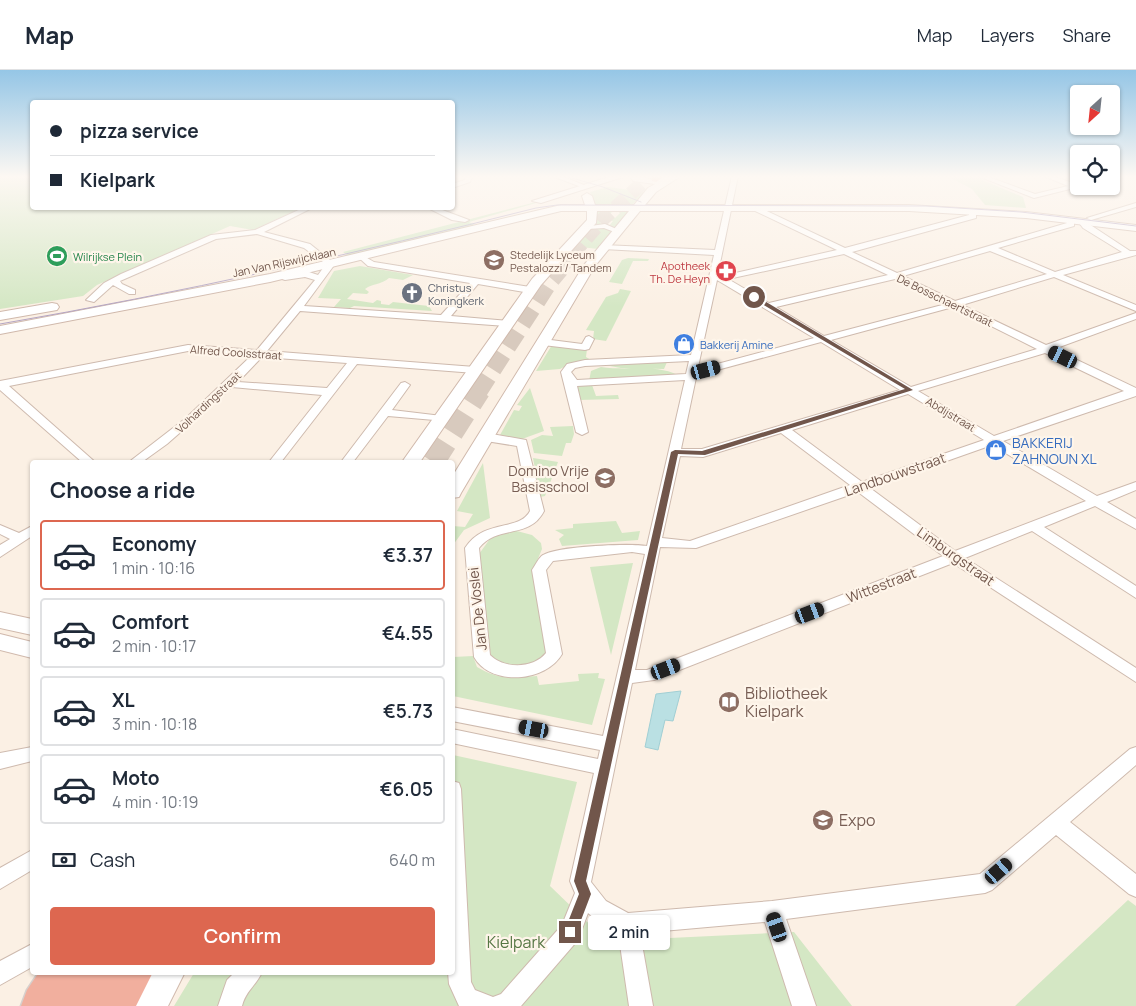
<!DOCTYPE html>
<html lang="en">
<head>
<meta charset="utf-8">
<style>
	body { margin:0; font-family:Manrope,sans-serif; background:#f6f6f7; color:#1f2937; height:100vh; display:flex; flex-direction:column; font-size:19px; white-space:nowrap }
	* { box-sizing:border-box; margin:0 }
	p { font-size:16px; color:#747a83 }
	.icon { flex:none; width:28px; height:28px; fill:none; stroke:currentColor; stroke-width:2; stroke-linecap:round; stroke-linejoin:round }
	.map { position:relative; flex:1; overflow:hidden }
	.side { position:absolute; left:30px; top:390px; width:425px; height:515px; display:flex; flex-direction:column; background:#fff; border-radius:5px; box-shadow:0 1px 4px #0004 }
	.side>* { flex:none }
	.banner { position:absolute; left:30px; top:30px; width:425px; height:110px; border-radius:5px; box-shadow:0 1px 4px #0004; display:grid; align-content:center; height:110px; padding:0 20px; background:#fff }
	.needle { width:32px; rotate:207deg }
	.tools { position:absolute; left:1070px; top:15px; display:grid; gap:10px }
	.tools a { display:grid; place-items:center; width:50px; height:50px; border-radius:5px; background:#fff; box-shadow:0 1px 4px #0004; font-size:25px }
	.end { position:absolute; width:22px; height:22px; margin:-11px; border:6px solid #71564b; background:#fff; box-shadow:0 0 0 2px #fff }
	.from { border-radius:50% }
	.bubble { position:absolute; height:35px; border-radius:5px; background:#fff; box-shadow:0 1px 4px #0004; font-size:16px; font-weight:600; line-height:35px; text-align:center }
	.car { position:absolute; width:15px; height:30px; margin:-15px -8px; border-radius:6px; box-shadow:0 0 4px 1px #0007; background:linear-gradient(#222 24%,#8ab4d8 0 40%,#222 0 76%,#8ab4d8 0 86%,#222 0) }
	.banner b { display:flex; align-items:center; gap:18px; height:48px; font-size:19px }
	.banner b+b { border-top:1px solid #e0e1e3 }
	.banner i { width:12px; height:12px; background:#1f2937 }
	ul { padding:0; list-style:none }
	li { display:flex; align-items:center; gap:15px; height:70px; margin:0 10px 8px; padding:0 10px; border:2px solid #e0e1e3; border-radius:5px }
	li div { flex:1 }
	li b { display:block; font-size:19px }
	li em { font-style:normal; font-weight:600 }
	li.on { border-color:#dd6750 }
	li>.icon { width:45px; height:45px; stroke-width:1.5 }
	h2 { padding:0 20px; font-size:22px; line-height:60px }
	.pay { display:flex; align-items:center; gap:12px; height:55px; padding:0 20px; font-size:19px }
	.pay p { margin-inline-start:auto }
	.cta { display:flex; gap:10px; margin-top:auto; padding:10px 20px }
	.cta a { flex:1; height:58px; border-radius:5px; background:#dd6750; color:#fff; font-size:20px; font-weight:600; line-height:58px; text-align:center }
	header { display:flex; align-items:center; gap:30px; box-sizing:border-box; height:70px; padding:0 25px; background:#fff; border-bottom:1px solid #e0e1e3 }
	header strong { font-size:24px }
	nav { display:flex; gap:28px; margin-inline-start:auto; font-size:18px }
	.map>svg:first-child { display:block }
	.green { fill:#d4e7c4 }
	.water { fill:#bae0e3; stroke:#a1cfd4 }
	.lines { fill:none; stroke-linecap:round; stroke-linejoin:round }
	.highway-tunnel-far2 { stroke:#d8cabe; stroke-width:14; stroke-dasharray:14 7; stroke-linecap:butt }
	.highway-tunnel-far1 { stroke:#d8cabe; stroke-width:18; stroke-dasharray:18 9; stroke-linecap:butt }
	.highway-tunnel { stroke:#d8cabe; stroke-width:23; stroke-dasharray:23 12; stroke-linecap:butt }
	.street-casing { stroke:#cebaae; stroke-width:2 }
	.secondary-casing { stroke:#d0b9ac; stroke-width:2 }
	.highway-casing { stroke:#d7d0cd; stroke-width:3 }
	.street { fill:#fff; fill-rule:evenodd }
	.secondary { fill:#fff; fill-rule:evenodd }
	.highway { fill:#f1af9e; fill-rule:evenodd }
	.tram { stroke:#b3a4c3; stroke-width:1 }
	.route { fill:#71564b }
	.labels { text-anchor:middle; dominant-baseline:central; stroke-width:4.5; stroke-linejoin:round; paint-order:stroke }
	.far-education-label { font-size:11px; fill:#785e54; stroke:#fef5ea; text-anchor:start }
	.far-leisure-label { font-size:11px; fill:#27864d; stroke:#fef5ea; text-anchor:start }
	.far-street-label { font-size:11px; fill:#71564b; stroke:#fef5ea }
	.far-health-label { font-size:11px; fill:#be3a42; stroke:#fef5ea; text-anchor:end }
	.far-worship-label { font-size:11px; fill:#5b616d; stroke:#fef5ea; text-anchor:start }
	.far-shop-label { font-size:11px; fill:#366cbe; stroke:#fef5ea; text-anchor:start }
	.shop-label { font-size:14px; fill:#366cbe; stroke:#fef5ea; text-anchor:start }
	.education-label { font-size:14px; fill:#785e54; stroke:#fef5ea; text-anchor:end }
	.street-label { font-size:14px; fill:#71564b; stroke:#fef5ea }
	.near-education-label { font-size:16px; fill:#785e54; stroke:#fef5ea; text-anchor:start }
	.near-park-label { font-size:16px; fill:#567744; stroke:#fef5ea }
</style>
</head>
<body>
<header>
<strong>Map</strong>
<nav><a>Map</a><a>Layers</a><a>Share</a></nav>
</header>
<div class="map">
<svg width="1136" height="936" viewBox="0 0 1136 936">
	<rect width="100%" height="100%" fill="#fbf0e4"/>
	<path class="green" d="M0,106H32V138H301L253,160L230,156L97,215L83,226L0,239Z
		M947,106H973L1023,127L1026,138L985,135L972,119Z
		M608,117L645,122L632,135L594,134L590,122Z
		M571,123L469,152L479,157L351,188L343,182Z
		M613,141L607,147L615,148L622,141L629,142L616,158L609,156L613,151L603,149L600,153L604,155H594L596,142Z
		M603,157L612,162L598,179L572,176L590,158Z
		M628,188L649,189L648,191H633L622,214L609,212L622,190Z
		M360,196L413,205L403,210L389,208C381,215 373,213 365,219L369,222L367,224L353,223L347,229L373,233L377,230L381,231V234L389,235L393,232L429,236L432,241L354,236L350,238L334,237L341,229L318,228L334,201Z
		M620,219L631,221L606,271L593,269L594,261L586,260L606,227L618,223Z
		M552,275L587,279L586,287L591,290L574,292L560,299L536,301Z
		M667,292L664,299L621,298L599,294Z
		M601,297C626,301 655,294 678,305L589,311L591,301Z
		M585,314L592,315L596,326L618,325L619,329L579,330L575,320L578,316Z
		M530,318L544,361L522,369L500,365L514,340L519,341L522,336L517,335Z
		M573,356L574,364L571,373H566L562,386L534,383L531,370L542,365L553,366L550,357Z
		M533,388L558,392L545,426L540,427Z
		M483,393L490,448L464,460L453,475V456L465,457L473,444L457,441Z
		M616,451L622,463L640,461L638,470L562,476L559,469L564,465L555,460L573,458V454Z
		M513,460L532,465L541,473L542,479L535,496L551,585L545,593L501,596L491,588L479,484L492,466Z
		M633,493L611,585L590,497Z
		M473,586L477,597C499,610 512,608 537,606L539,615L579,611L578,604L599,603L598,608L605,609L592,655L453,626V587Z
		M453,685L577,712L550,816L607,871L794,862L852,936H174L194,903L452,902Z
		M1128,830L1136,836V936H1015Z"/>
	<path class="water" d="M681,621L673,651L665,650L658,680L645,677L656,624Z"/>
	<g class="lines">
		<path class="highway-tunnel-far2" d="M559,200L604,148L649,107"/>
		<path class="highway-tunnel-far1" d="M478,322L549,212L560,199"/>
		<path class="highway-tunnel" d="M433,392L479,320"/>
		<g class="street-casing">
			<path id="street" d="M466,106H472L470,112L452,118V114L465,110Z
				M552,106H561L589,117L584,118Z
				M732,106H738L718,203L722,206L837,180L751,139V135H754L845,178L969,145L970,139H976V148L852,182L897,203L1067,153L1066,150L1070,148L1074,150V156L998,178L1055,202L1122,182L1083,158L1080,154L1087,150L1091,152L1089,154L1130,181H1136V185L1063,205L1136,235V241L1054,207L962,235L1046,275L1136,243V249L1054,279L1136,318V326L1003,371L1097,426L1136,412V420L1107,432L1136,449V459L1095,436L1044,457L1136,516V528L1032,461L965,488L1136,598V612L953,493L654,610L632,613L591,812L606,831L628,843L772,831L980,804L1130,679L1136,677V695L1070,752L1136,804V827L1129,824L1056,765L992,820L985,823L786,849L816,936H792L765,852L640,863L653,936H629L618,861L598,851L588,843L578,870L521,936H459L449,914L448,902H452V711L459,713L461,719L471,912L475,920L493,927L501,924L562,855L575,823L570,811L594,703L452,673V659L598,689L600,680L452,651V637L603,666L645,484L632,482L553,491L546,500L562,584C546,612 491,617 474,587L465,478C485,448 519,462 530,441L517,376L486,371L480,367L486,363L526,370L544,441C529,470 498,454 479,478L490,585C504,599 533,599 546,583L532,500C535,496 539,487 543,485C557,476 630,473 647,476L685,310L577,316L588,362L582,365L576,362L561,302L567,294L585,290L691,285L714,185L603,179L599,177L603,175L715,180ZM990,181L1047,204L955,231L903,206ZM844,184L888,205L769,233L728,209ZM895,209L946,234L824,266L776,237ZM717,210L814,268L706,297H698ZM953,237L1037,279L911,317L831,270ZM821,272L900,320L702,379H681L697,303H706ZM1045,283L1124,321L994,366L918,321ZM689,291L686,304L577,310L571,302L575,298L585,296ZM908,324L984,370L862,412L792,360ZM781,363L850,415L690,471L662,468L680,386L703,387ZM992,375L1086,431L955,481L870,418ZM858,422L943,486L647,600H635L660,477L696,478Z
				M978,106H986L1035,124L1068,116L1044,106H1052L1082,116L1034,128Z
				M1111,106H1119L1111,109Z
				M1136,133V137L1091,150L1087,148Z
				M303,138H312L264,162L310,174L335,194L304,236L441,245L470,213L368,196L358,187L362,185L374,192L530,217L534,220L530,223L478,214L451,246L509,251L511,253L506,256L300,241L267,281L475,297L480,300L475,303L357,294L281,392H269L322,325L232,317L167,374L142,392H129L186,348L251,286L188,281L9,316L95,392H82L0,320V311L188,275L257,280L315,210L305,207L285,210L282,209V205L306,201L318,205L326,194L304,178L257,164L216,169L120,211L122,214L135,220V224H129L113,215L94,232L86,230L104,213L121,204L211,165L255,160ZM262,287L347,293L327,318L238,312Z
				M428,138H437L469,150L465,152L452,150Z
				M605,154L621,161L617,163L604,158L587,159L583,157Z
				M589,266L594,269L589,279L585,280L543,275L538,272L543,269L582,274L586,267Z
				M405,312L410,315L392,340L442,346L446,347V351L388,346L353,392H341L401,313Z
				M0,455L19,463L32,456V466L0,487V475L10,469L0,464Z
				M32,677V691L0,699V683Z
				M32,780V800L0,819V798Z
				M32,874V897L0,915V891Z
				M235,902H262C256,916 246,920 242,936H218L227,910Z"/>
		</g>
		<g class="secondary-casing">
			<path id="secondary" d="M612,106H626L541,133L532,131Z
				M630,106H640L649,109L681,106L656,122L645,135H909L1026,142L1136,155V161L1026,148L909,141H640L595,196L461,423L459,427L452,428V407L584,195L629,141H597L596,153L541,215L420,392H402L532,209L587,150V141H561L270,212L0,264V256L270,204L561,135H585L582,126L587,123L592,126L595,135H634L648,118L655,114L633,111Z
				M52,233L57,234L59,237L57,240L0,250V242Z
				M0,542L32,549V565L0,558Z
				M0,564L32,572V588L0,580Z
				M150,902H185L168,936H132Z"/>
		</g>
		<g class="highway-casing">
			<path id="highway" d="M651,106H665L656,112L652,111Z
				M39,902H153L136,936H21L27,920Z"/>
		</g>
		<use href="#street" class="street"/>
		<use href="#secondary" class="secondary"/>
		<use href="#highway" class="highway"/>
		<path class="tram" d="M565,106L603,117L641,132
			M0,254C180,223 358,183 536,138L557,135L926,136L1021,142L1136,156"/>
	</g>
	<linearGradient id="sky" x2="0" y2="1"><stop stop-color="#95c6e6"/><stop offset="0.45" stop-color="#fdf8f3"/><stop offset="1" stop-color="#fdf8f3" stop-opacity="0"/></linearGradient>
	<rect width="1136" height="237" fill="url(#sky)"/>
	<path class="route" d="M752,226H756L913,320L705,385L678,384L586,811L591,824L575,866L570,868L566,866L564,862L579,824L574,811L671,382L675,380L702,381L905,319L752,228Z"/>
	<defs>
		<g id="stadium-disc" transform="scale(1.125)"><circle r="9.5" fill="#2e9e5b" stroke="#fef5ea"/><path d="M0-5a6.5 5 0 1 0 0 10a6.5 5 0 1 0 0-10ZM-3.5-1.8h7v3.6h-7Z" fill="#fff"/></g>
		<g id="school-disc" transform="scale(1.125)"><circle r="9.5" fill="#8d6e63" stroke="#fef5ea"/><path d="M0-5L7-2L0 1L-7-2ZM-4 1L0 2.5L4 1V4Q0 6-4 4Z" fill="#fff"/></g>
		<g id="pharmacy-disc" transform="scale(1.125)"><circle r="9.5" fill="#e0444e" stroke="#fef5ea"/><path d="M-2-6h4v4h4v4h-4v4h-4v-4h-4v-4h4Z" fill="#fff"/></g>
		<g id="church-disc" transform="scale(1.125)"><circle r="9.5" fill="#6b7280" stroke="#fef5ea"/><path d="M-1.2-6h2.4v3.5h3.3v2.4h-3.3V6h-2.4V-.1h-3.3v-2.4h3.3Z" fill="#fff"/></g>
		<g id="shop-disc" transform="scale(1.125)"><circle r="9.5" fill="#3f7fe0" stroke="#fef5ea"/><path d="M-5-2.5h2.3a2.7 3.5 0 0 1 5.4 0H5L5.5 6h-11ZM-1.5-2.5h3a1.5 2.3 0 0 0-3 0Z" fill="#fff"/></g>
		<g id="library-disc" transform="scale(1.125)"><circle r="9.5" fill="#8d6e63" stroke="#fef5ea"/><path d="M-6-4Q-3-5.5-.7-3.5V5Q-3 3-6 4ZM6-4Q3-5.5 .7-3.5V5Q3 3 6 4Z" fill="#fff"/></g>
	</defs>
	<g fill-rule="evenodd">
		<use href="#stadium-disc" x="57" y="186"/>
		<use href="#school-disc" x="494" y="190"/>
		<use href="#pharmacy-disc" x="726" y="201"/>
		<use href="#church-disc" x="412" y="223"/>
		<use href="#shop-disc" x="684" y="274"/>
		<use href="#shop-disc" x="996" y="380"/>
		<use href="#school-disc" x="605" y="408"/>
		<use href="#library-disc" x="729" y="632"/>
		<use href="#school-disc" x="823" y="750"/>
	</g>
	<g class="labels">
		<g class="far-education-label">
			<text x="510" y="184">Stedelijk Lyceum<tspan x="510" dy="13">Pestalozzi / Tandem</tspan></text>
		</g>
		<g class="far-leisure-label">
			<text x="73" y="186">Wilrijkse Plein</text>
		</g>
		<g class="far-street-label">
			<text transform="translate(284 192) rotate(-12)">Jan Van Rijswijcklaan</text>
			<text transform="translate(945 230) rotate(26)">De Bosschaertstraat</text>
			<text transform="translate(236 282) rotate(4)">Alfred Coolsstraat</text>
			<text transform="translate(208 332) rotate(-43)">Volhardingstraat</text>
			<text transform="translate(951 344) rotate(31)">Abdijstraat</text>
		</g>
		<g class="far-health-label">
			<text x="710" y="195">Apotheek<tspan x="710" dy="13">Th. De Heyn</tspan></text>
		</g>
		<g class="far-worship-label">
			<text x="428" y="217">Christus<tspan x="428" dy="13">Koningkerk</tspan></text>
		</g>
		<g class="far-shop-label">
			<text x="700" y="274">Bakkerij Amine</text>
		</g>
		<g class="shop-label">
			<text x="1012" y="372">BAKKERIJ<tspan x="1012" dy="16">ZAHNOUN XL</tspan></text>
		</g>
		<g class="education-label">
			<text x="589" y="400">Domino Vrije<tspan x="589" dy="16">Basisschool</tspan></text>
		</g>
		<g class="street-label">
			<text transform="translate(895 404) rotate(-19)">Landbouwstraat</text>
			<text transform="translate(956 486) rotate(35)">Limburgstraat</text>
			<text transform="translate(881 515) rotate(-21)">Wittestraat</text>
			<text transform="translate(477 539) rotate(-96)">Jan De Voslei</text>
		</g>
		<g class="near-education-label">
			<text x="745" y="623">Bibliotheek<tspan x="745" dy="18">Kielpark</tspan></text>
			<text x="839" y="750">Expo</text>
		</g>
		<g class="near-park-label">
			<text x="516" y="872">Kielpark</text>
		</g>
	</g>
</svg>
<div class="tools">
<a><svg class="needle" viewBox="-14 -14 28 28"><path d="M0-13l5 13h-10z" fill="#e53935"/><path d="M0 13l5-13h-10z" fill="#747a83"/></svg></a>
<a><svg class="icon" aria-label="locate" viewBox="0 0 24 24"><circle cx="12" cy="12" r="6"/><path d="M12 2v4M12 18v4M2 12h4M18 12h4"/></svg></a>
</div>
<i class="end from" style="left:754px;top:227px"></i>
<i class="end" style="left:570px;top:862px"></i>
<div class="bubble" style="left:588px;top:845px;width:82px">2 min</div>
<i class="car" style="left:1063px;top:287px;rotate:296deg"></i>
<i class="car" style="left:706px;top:300px;rotate:75deg"></i>
<i class="car" style="left:810px;top:543px;rotate:69deg"></i>
<i class="car" style="left:666px;top:599px;rotate:69deg"></i>
<i class="car" style="left:534px;top:659px;rotate:281deg"></i>
<i class="car" style="left:999px;top:801px;rotate:49deg"></i>
<i class="car" style="left:777px;top:857px;rotate:341deg"></i>
<div class="banner">
<b><i class="from"></i>pizza service</b>
<b><i></i>Kielpark</b>
</div>
<section class="side">
<h2>Choose a ride</h2>
<ul>
<li class="on"><svg class="icon" aria-label="car" viewBox="0 0 24 24"><path d="M5 17H2v-5l4-1 3-4h7l3 4 3 1v5h-3M9 17h6M6 11h13"/><circle cx="7" cy="17" r="2"/><circle cx="17" cy="17" r="2"/></svg><div><b>Economy</b><p>1 min · 10:16</p></div><em>€3.37</em></li>
<li><svg class="icon" aria-label="car" viewBox="0 0 24 24"><path d="M5 17H2v-5l4-1 3-4h7l3 4 3 1v5h-3M9 17h6M6 11h13"/><circle cx="7" cy="17" r="2"/><circle cx="17" cy="17" r="2"/></svg><div><b>Comfort</b><p>2 min · 10:17</p></div><em>€4.55</em></li>
<li><svg class="icon" aria-label="car" viewBox="0 0 24 24"><path d="M5 17H2v-5l4-1 3-4h7l3 4 3 1v5h-3M9 17h6M6 11h13"/><circle cx="7" cy="17" r="2"/><circle cx="17" cy="17" r="2"/></svg><div><b>XL</b><p>3 min · 10:18</p></div><em>€5.73</em></li>
<li><svg class="icon" aria-label="car" viewBox="0 0 24 24"><path d="M5 17H2v-5l4-1 3-4h7l3 4 3 1v5h-3M9 17h6M6 11h13"/><circle cx="7" cy="17" r="2"/><circle cx="17" cy="17" r="2"/></svg><div><b>Moto</b><p>4 min · 10:19</p></div><em>€6.05</em></li>
</ul>
<div class="pay"><svg class="icon" aria-label="cash" viewBox="0 0 24 24"><path d="M3 7h18v10H3z"/><circle cx="12" cy="12" r="2"/></svg>Cash<p>640 m</p></div>
<div class="cta"><a>Confirm</a></div>
</section>
</div>
</body>
</html>
